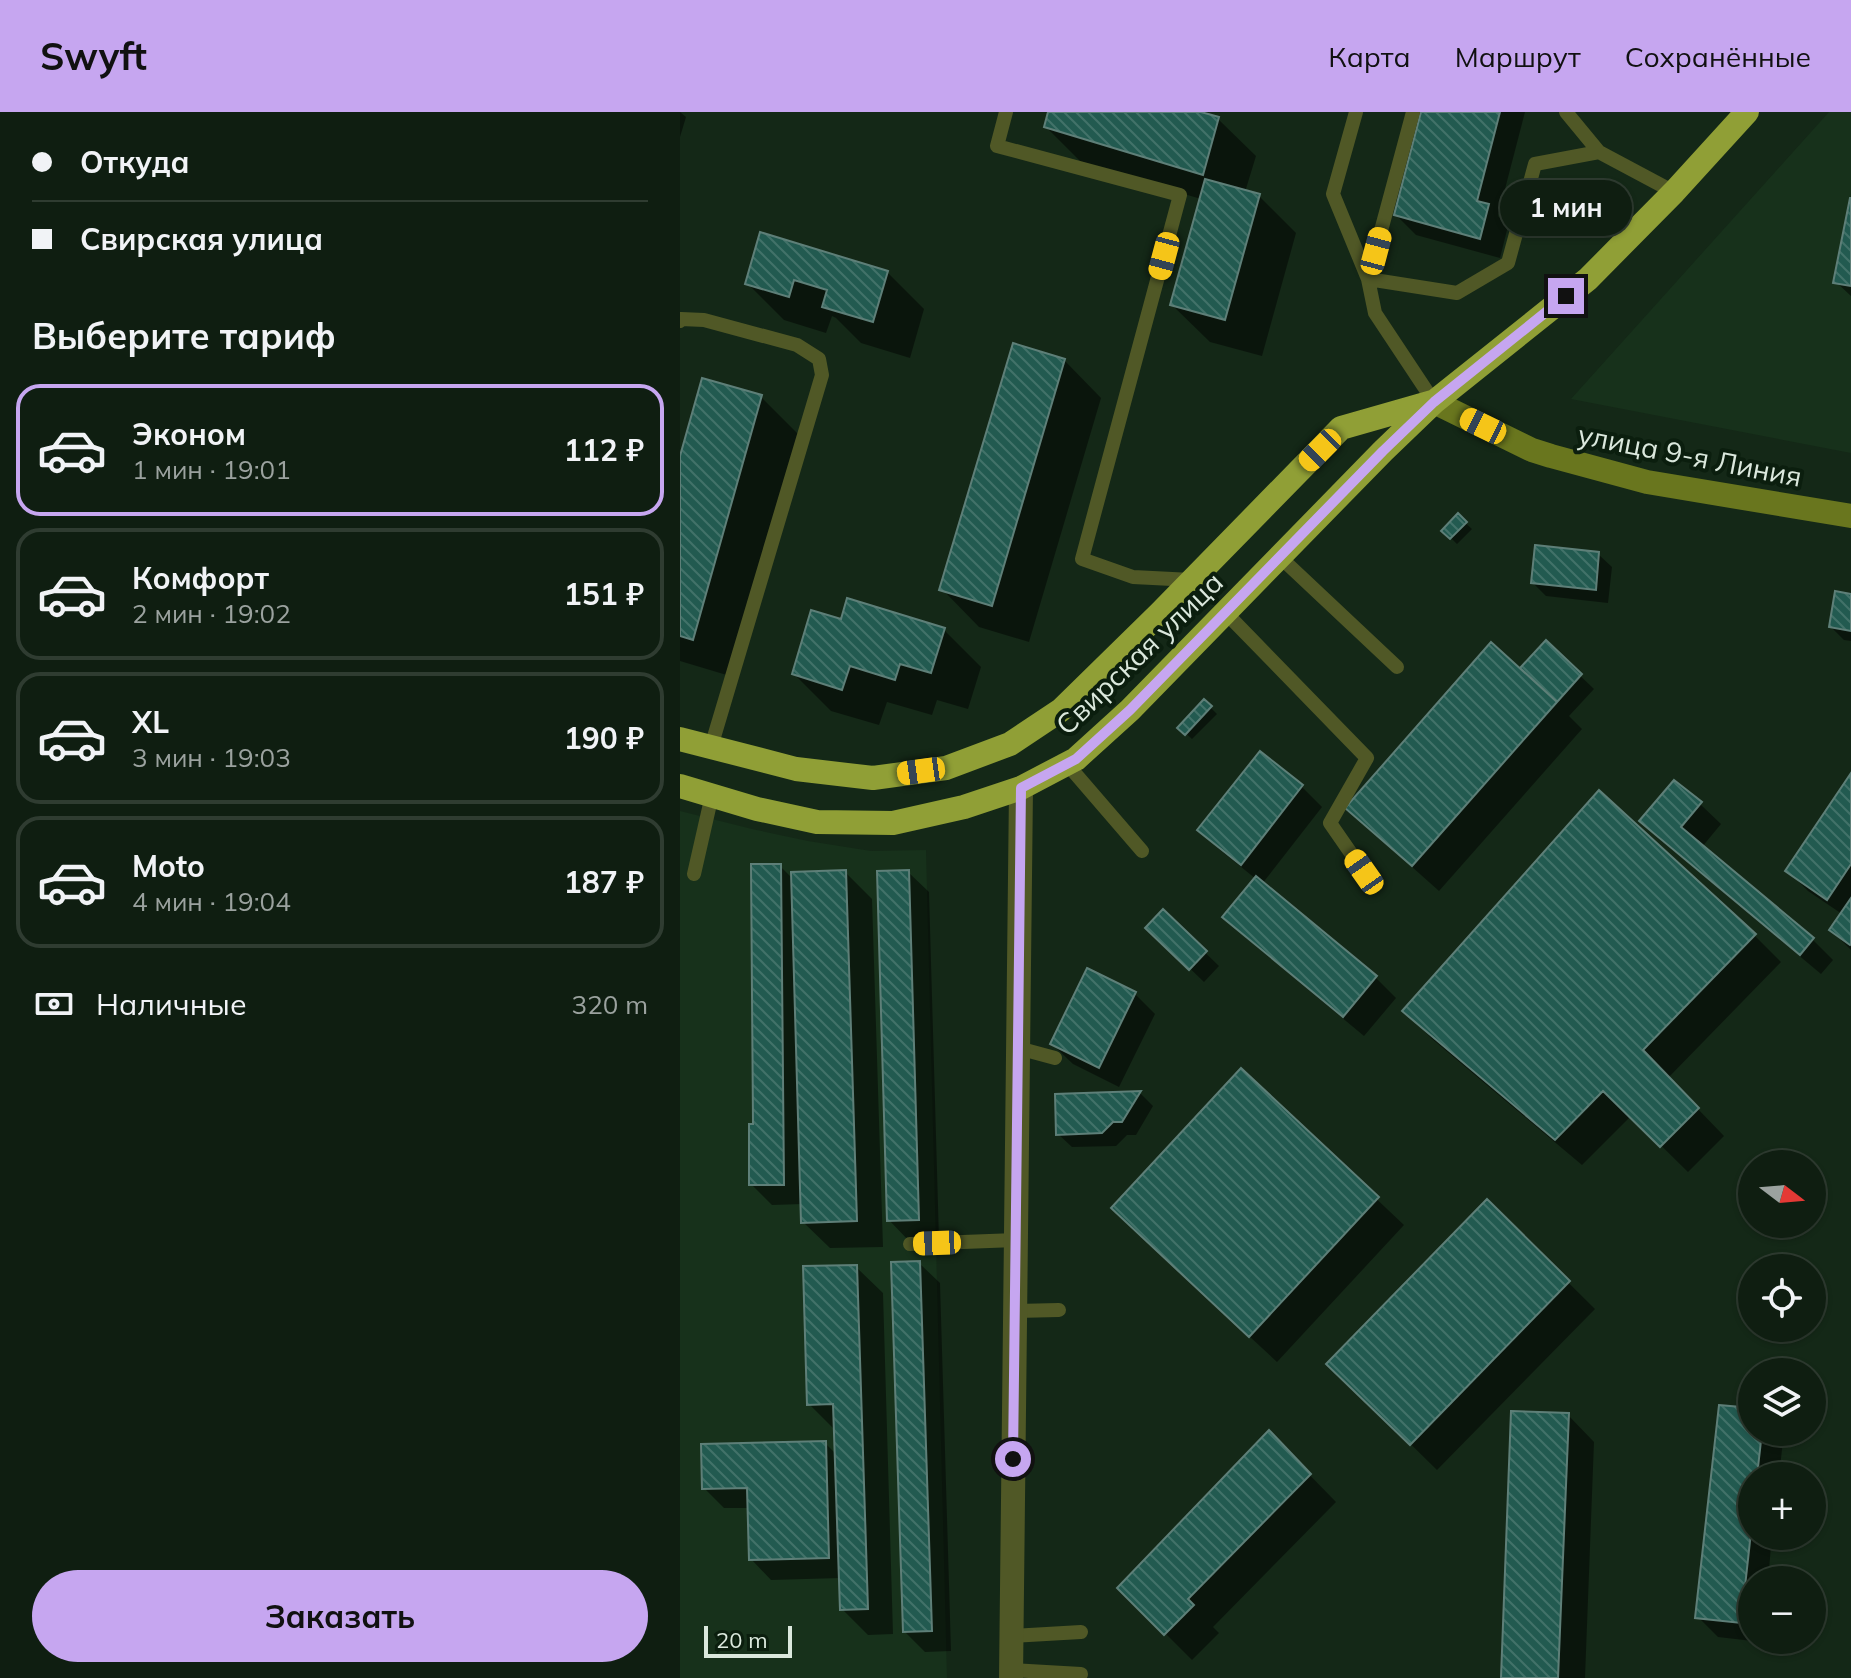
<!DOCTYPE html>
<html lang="ru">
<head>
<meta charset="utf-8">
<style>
	body { margin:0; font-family:Mulish,sans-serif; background:#1d2b1f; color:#f1f3f6; height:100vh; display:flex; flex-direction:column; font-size:30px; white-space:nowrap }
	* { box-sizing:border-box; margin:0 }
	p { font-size:26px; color:#9ba29f }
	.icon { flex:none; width:44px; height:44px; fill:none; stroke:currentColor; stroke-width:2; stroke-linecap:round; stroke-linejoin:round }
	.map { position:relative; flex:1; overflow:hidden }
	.drawer { display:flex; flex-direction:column; background:#0f1e11; width:680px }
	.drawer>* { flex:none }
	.hud { display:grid; align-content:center; height:176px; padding:0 32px; background:#0f1e11 }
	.needle { width:52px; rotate:106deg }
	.controls { position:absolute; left:1058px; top:1038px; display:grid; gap:16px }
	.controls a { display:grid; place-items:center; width:88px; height:88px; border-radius:50%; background:#0f1e11; box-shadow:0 2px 6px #0004,0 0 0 2px #2f3c31; font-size:40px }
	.scale { position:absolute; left:24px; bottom:20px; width:88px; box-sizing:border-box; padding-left:8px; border:4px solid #dbe8dd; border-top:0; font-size:22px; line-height:28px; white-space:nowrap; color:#dbe8dd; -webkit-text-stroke:6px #0b1e0e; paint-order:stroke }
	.end { position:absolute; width:36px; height:36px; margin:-18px; border:10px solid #c6a6f0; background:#111; box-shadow:0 0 0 4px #111 }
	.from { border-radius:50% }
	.bubble { position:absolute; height:56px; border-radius:28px; background:#0f1e11; box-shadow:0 2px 6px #0004,0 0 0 2px #2f3c31; font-size:26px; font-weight:700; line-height:56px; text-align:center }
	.car { position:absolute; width:24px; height:48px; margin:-24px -12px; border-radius:10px; box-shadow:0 0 6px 2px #0007; background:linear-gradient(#f5c518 24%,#345 0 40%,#f5c518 0 76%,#345 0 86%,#f5c518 0) }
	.hud b { display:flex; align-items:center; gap:28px; height:76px; font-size:30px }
	.hud b+b { border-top:2px solid #2f3c31 }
	.hud i { width:20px; height:20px; background:#f1f3f6 }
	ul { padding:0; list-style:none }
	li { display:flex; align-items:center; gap:24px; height:132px; margin:0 16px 12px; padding:0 16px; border:4px solid #2f3c31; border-radius:24px }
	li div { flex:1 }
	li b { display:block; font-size:30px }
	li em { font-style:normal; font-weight:700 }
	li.selected { border-color:#c6a6f0 }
	li>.icon { width:72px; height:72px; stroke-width:1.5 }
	h2 { padding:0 32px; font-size:36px; line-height:96px }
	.pay { display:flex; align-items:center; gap:20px; height:88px; padding:0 32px; font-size:30px }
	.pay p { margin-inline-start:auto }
	.action { display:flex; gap:16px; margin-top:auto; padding:16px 32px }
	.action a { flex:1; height:92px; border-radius:48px; background:#c6a6f0; color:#111; font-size:32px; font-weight:700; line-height:92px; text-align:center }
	header { display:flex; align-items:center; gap:48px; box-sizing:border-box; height:112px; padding:0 40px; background:#c6a6f0; color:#111 }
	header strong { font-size:38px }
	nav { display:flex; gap:44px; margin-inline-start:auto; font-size:28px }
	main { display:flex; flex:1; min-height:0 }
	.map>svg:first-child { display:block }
	.built { fill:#17311b }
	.shadow { fill:#0007 }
	.building { fill:url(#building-back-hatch); stroke:#5e7f78; stroke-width:2 }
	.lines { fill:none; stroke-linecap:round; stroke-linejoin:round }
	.lane { stroke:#505826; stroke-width:14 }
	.street { stroke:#505826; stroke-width:24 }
	.secondary { stroke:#69761e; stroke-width:24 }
	.highway { stroke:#909f36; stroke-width:24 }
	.route { stroke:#c6a6f0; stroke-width:10 }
	.labels { text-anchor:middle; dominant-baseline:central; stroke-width:8; stroke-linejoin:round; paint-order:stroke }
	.street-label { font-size:28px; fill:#dbe8dd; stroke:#0b1e0e }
</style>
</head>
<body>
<header>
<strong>Swyft</strong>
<nav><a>Карта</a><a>Маршрут</a><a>Сохранённые</a></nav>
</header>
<main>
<section class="drawer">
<div class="hud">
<b><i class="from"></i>Откуда</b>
<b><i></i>Свирская улица</b>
</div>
<h2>Выберите тариф</h2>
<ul>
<li class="selected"><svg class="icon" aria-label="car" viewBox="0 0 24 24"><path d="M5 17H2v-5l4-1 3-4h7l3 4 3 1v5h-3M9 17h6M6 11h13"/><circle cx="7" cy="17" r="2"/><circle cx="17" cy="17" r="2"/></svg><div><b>Эконом</b><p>1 мин · 19:01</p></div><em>112 ₽</em></li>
<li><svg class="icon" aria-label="car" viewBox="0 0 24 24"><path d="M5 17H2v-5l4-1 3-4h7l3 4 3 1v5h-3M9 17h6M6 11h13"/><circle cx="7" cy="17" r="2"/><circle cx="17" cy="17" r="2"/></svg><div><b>Комфорт</b><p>2 мин · 19:02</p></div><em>151 ₽</em></li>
<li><svg class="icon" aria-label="car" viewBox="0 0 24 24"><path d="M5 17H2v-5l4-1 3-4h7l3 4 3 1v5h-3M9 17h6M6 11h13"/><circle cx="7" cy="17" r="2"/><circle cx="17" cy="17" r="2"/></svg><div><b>XL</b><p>3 мин · 19:03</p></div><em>190 ₽</em></li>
<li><svg class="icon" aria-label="car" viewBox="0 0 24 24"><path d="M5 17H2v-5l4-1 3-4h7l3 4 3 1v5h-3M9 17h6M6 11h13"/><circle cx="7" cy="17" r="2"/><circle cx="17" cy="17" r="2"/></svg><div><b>Moto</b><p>4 мин · 19:04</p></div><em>187 ₽</em></li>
</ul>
<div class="pay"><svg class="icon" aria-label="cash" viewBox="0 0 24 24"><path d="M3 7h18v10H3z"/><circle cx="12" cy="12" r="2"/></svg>Наличные<p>320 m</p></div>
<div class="action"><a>Заказать</a></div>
</section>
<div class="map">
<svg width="1171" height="1566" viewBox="0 0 1171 1566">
	<defs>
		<pattern id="building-back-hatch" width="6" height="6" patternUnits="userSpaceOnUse" patternTransform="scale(2)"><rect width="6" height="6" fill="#225a50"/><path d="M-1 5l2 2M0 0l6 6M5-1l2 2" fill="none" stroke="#427269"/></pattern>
	</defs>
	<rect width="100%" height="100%" fill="#142817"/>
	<path class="built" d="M1149,0H1171V341L891,287Z
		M0,699L72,717L128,729L191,739L246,738L267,1566H0Z"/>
	<path class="shadow" d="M0,0L6,5L0,25Z
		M370,0H514L538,7L576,44L565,80L579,84L616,121L582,244L530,230L492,193L521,87L403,52L366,15Z
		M743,0H845L818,104L828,114L820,146L736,123L716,103Z
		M1171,89V184L1156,170Z
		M207,160L244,197L230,246L181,231L156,206L152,204L146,221L104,208L67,171Z
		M384,248L421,286L349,530L299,515L262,477Z
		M81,285L118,322L50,564L0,549V352Z
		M778,404L792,417L777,432L764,419Z
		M918,442L932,455L928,491L866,484L853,471Z
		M1171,484V529L1164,528L1151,515Z
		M162,509L264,518L301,555L288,597L257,588L252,603L207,590L199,613L151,599L114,562Z
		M866,531L914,577L889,604L902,617L759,779L695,722L668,696L850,568Z
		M525,590L537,602L512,627L500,616Z
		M580,642L622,675L642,695L582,772L696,866L716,886L684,924L565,825L545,805L576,767L540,738L520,718Z
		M1171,665V838L1151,818L1162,802L1128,779L1108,759Z
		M994,670L1020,692L1041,712L1022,735L1132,827L1153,848L1141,862L982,729L962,709Z
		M100,754L113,767L165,760L192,787L203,1135L150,1136L123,1110V1092L92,1093L71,1072L75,1014Z
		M228,760L249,780L259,1128L229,1129L209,1108Z
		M483,800L539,854L524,870L468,816Z
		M1074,823L1101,850L988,966L1044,1024L1008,1060L951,1004L902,1053L751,926L725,899Z
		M455,882L475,902L439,975L393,952L372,932Z
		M561,959L724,1113L597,1250L460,1123Z
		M460,981L473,994L456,1023H447L436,1034L392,1035L378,1022L377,984Z
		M807,1090L915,1197L757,1358L649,1252Z
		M239,1151L260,1171L271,1539L245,1540L225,1520Z
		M176,1155L203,1181L213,1522L188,1523L162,1497L161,1466L91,1468L71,1447L70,1396H44L24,1376L145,1331L157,1343L156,1319L129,1292Z
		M1072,1298V1320H1104L1099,1364H1072V1424H1092L1088,1468H1072V1528H1081V1530L1038,1525L1018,1505Z
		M888,1303L914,1330L905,1566H823Z
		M615,1348L656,1390L533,1515L539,1521L512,1548L440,1476Z"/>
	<path class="building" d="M368,0H521L539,5L523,63L364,15Z
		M741,0H820L797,89L809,92L800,127L714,103Z
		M525,67L580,82L545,208L490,193Z
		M1170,86H1171V174L1153,171Z
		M80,120L208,159L193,210L142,195L147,178L114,168L109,185L65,172Z
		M333,231L385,247L312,494L259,478Z
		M22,266L82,283L13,528L0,524V344Z
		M778,401L787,410L770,427L761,419Z
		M855,433L919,440L916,478L851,471Z
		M1155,479L1171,482V519L1149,515Z
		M167,486L265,516L251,561L220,552L215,568L170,554L162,578L112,562L131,498L161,507Z
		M866,528L902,562L877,590L840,556Z
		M811,530L877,590L732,754L665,696Z
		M524,587L532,594L505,623L497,616Z
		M580,639L623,673L561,753L517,718Z
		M1171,661V752L1147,788L1105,759Z
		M994,668L1022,690L1001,715L1134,826L1120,843L959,709Z
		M919,678L1076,822L963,938L1019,996L980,1035L923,979L875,1028L722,899Z
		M71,752H101L104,1073H69V1012H73Z
		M166,758L177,1109L121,1111L111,760Z
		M229,758L239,1108L207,1109L197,759Z
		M576,764L697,864L663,905L542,805Z
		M1171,786V832L1170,833L1149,818Z
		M483,797L527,839L509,858L465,816Z
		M407,856L456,880L419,956L370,932Z
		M561,956L699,1085L569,1225L431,1096Z
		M461,979L442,1010H433L422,1021L376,1023L375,982Z
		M807,1087L890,1169L730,1333L646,1252Z
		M240,1149L252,1519L223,1520L211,1150Z
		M177,1153L188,1497L160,1498L153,1292L127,1293L123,1154Z
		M1039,1293L1072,1296V1320H1082L1077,1364H1072V1411L1061,1511L1015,1506Z
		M831,1299L889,1301L878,1566H821Z
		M589,1318L631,1362L508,1487L514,1493L484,1523L437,1476Z
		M146,1329L149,1446L69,1448L67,1376L22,1377L21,1332Z"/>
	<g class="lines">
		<path class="lane" d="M326,0L317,34L500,83L402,447L453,465L512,468
			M676,0L653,82L688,167L777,181L828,151L855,52L919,40L994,80
			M733,0L688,167L695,201L754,290
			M886,0L919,40
			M0,209L1,207L24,208L117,233L139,247L142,263L31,635
			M600,445L717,555
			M545,500L687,646L650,711L684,760
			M387,652L462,739
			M14,762L32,683
			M338,936L375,946
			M230,1132L336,1128
			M335,1199L379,1198
			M331,1524L401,1520
			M331,1558L401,1562"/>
		<path class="street" d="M331,1566L341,676"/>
		<path class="secondary" d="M754,290L852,338L871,344L967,370L1171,404"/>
		<path class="highway" d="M0,627L116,657L193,666L266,656L330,632L381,598L480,501L661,316L752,290
			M0,674L77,697L137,710L213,711L284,695L341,676L396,647L450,598L703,339L754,290L908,167L994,80L1067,0"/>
	</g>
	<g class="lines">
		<path class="route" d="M333,1347L341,676L396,647L450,598L703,339L754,290L886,184"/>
	</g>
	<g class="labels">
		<g class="street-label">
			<text transform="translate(1010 343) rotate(11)">улица 9-я Линия</text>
			<text transform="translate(459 541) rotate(-44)">Свирская улица</text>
		</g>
	</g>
</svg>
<div class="controls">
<a><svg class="needle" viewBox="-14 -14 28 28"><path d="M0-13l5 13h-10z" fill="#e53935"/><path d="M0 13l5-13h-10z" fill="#9ba29f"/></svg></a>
<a><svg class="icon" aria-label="locate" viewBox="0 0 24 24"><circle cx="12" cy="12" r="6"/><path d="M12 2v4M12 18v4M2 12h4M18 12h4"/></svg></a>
<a><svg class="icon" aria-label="layers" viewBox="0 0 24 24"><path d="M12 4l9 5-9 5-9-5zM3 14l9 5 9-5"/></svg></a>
<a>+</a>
<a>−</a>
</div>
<div class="scale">20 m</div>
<i class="end from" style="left:333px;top:1347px"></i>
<i class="end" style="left:886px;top:184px"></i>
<div class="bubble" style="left:820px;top:68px;width:132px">1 мин</div>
<i class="car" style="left:696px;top:139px;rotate:15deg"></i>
<i class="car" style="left:484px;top:144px;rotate:195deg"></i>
<i class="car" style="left:803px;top:314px;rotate:296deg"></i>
<i class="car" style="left:640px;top:338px;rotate:225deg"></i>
<i class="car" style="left:241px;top:659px;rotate:262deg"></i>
<i class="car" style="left:684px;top:760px;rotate:325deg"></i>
<i class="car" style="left:257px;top:1131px;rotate:268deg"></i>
</div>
</main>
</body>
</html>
